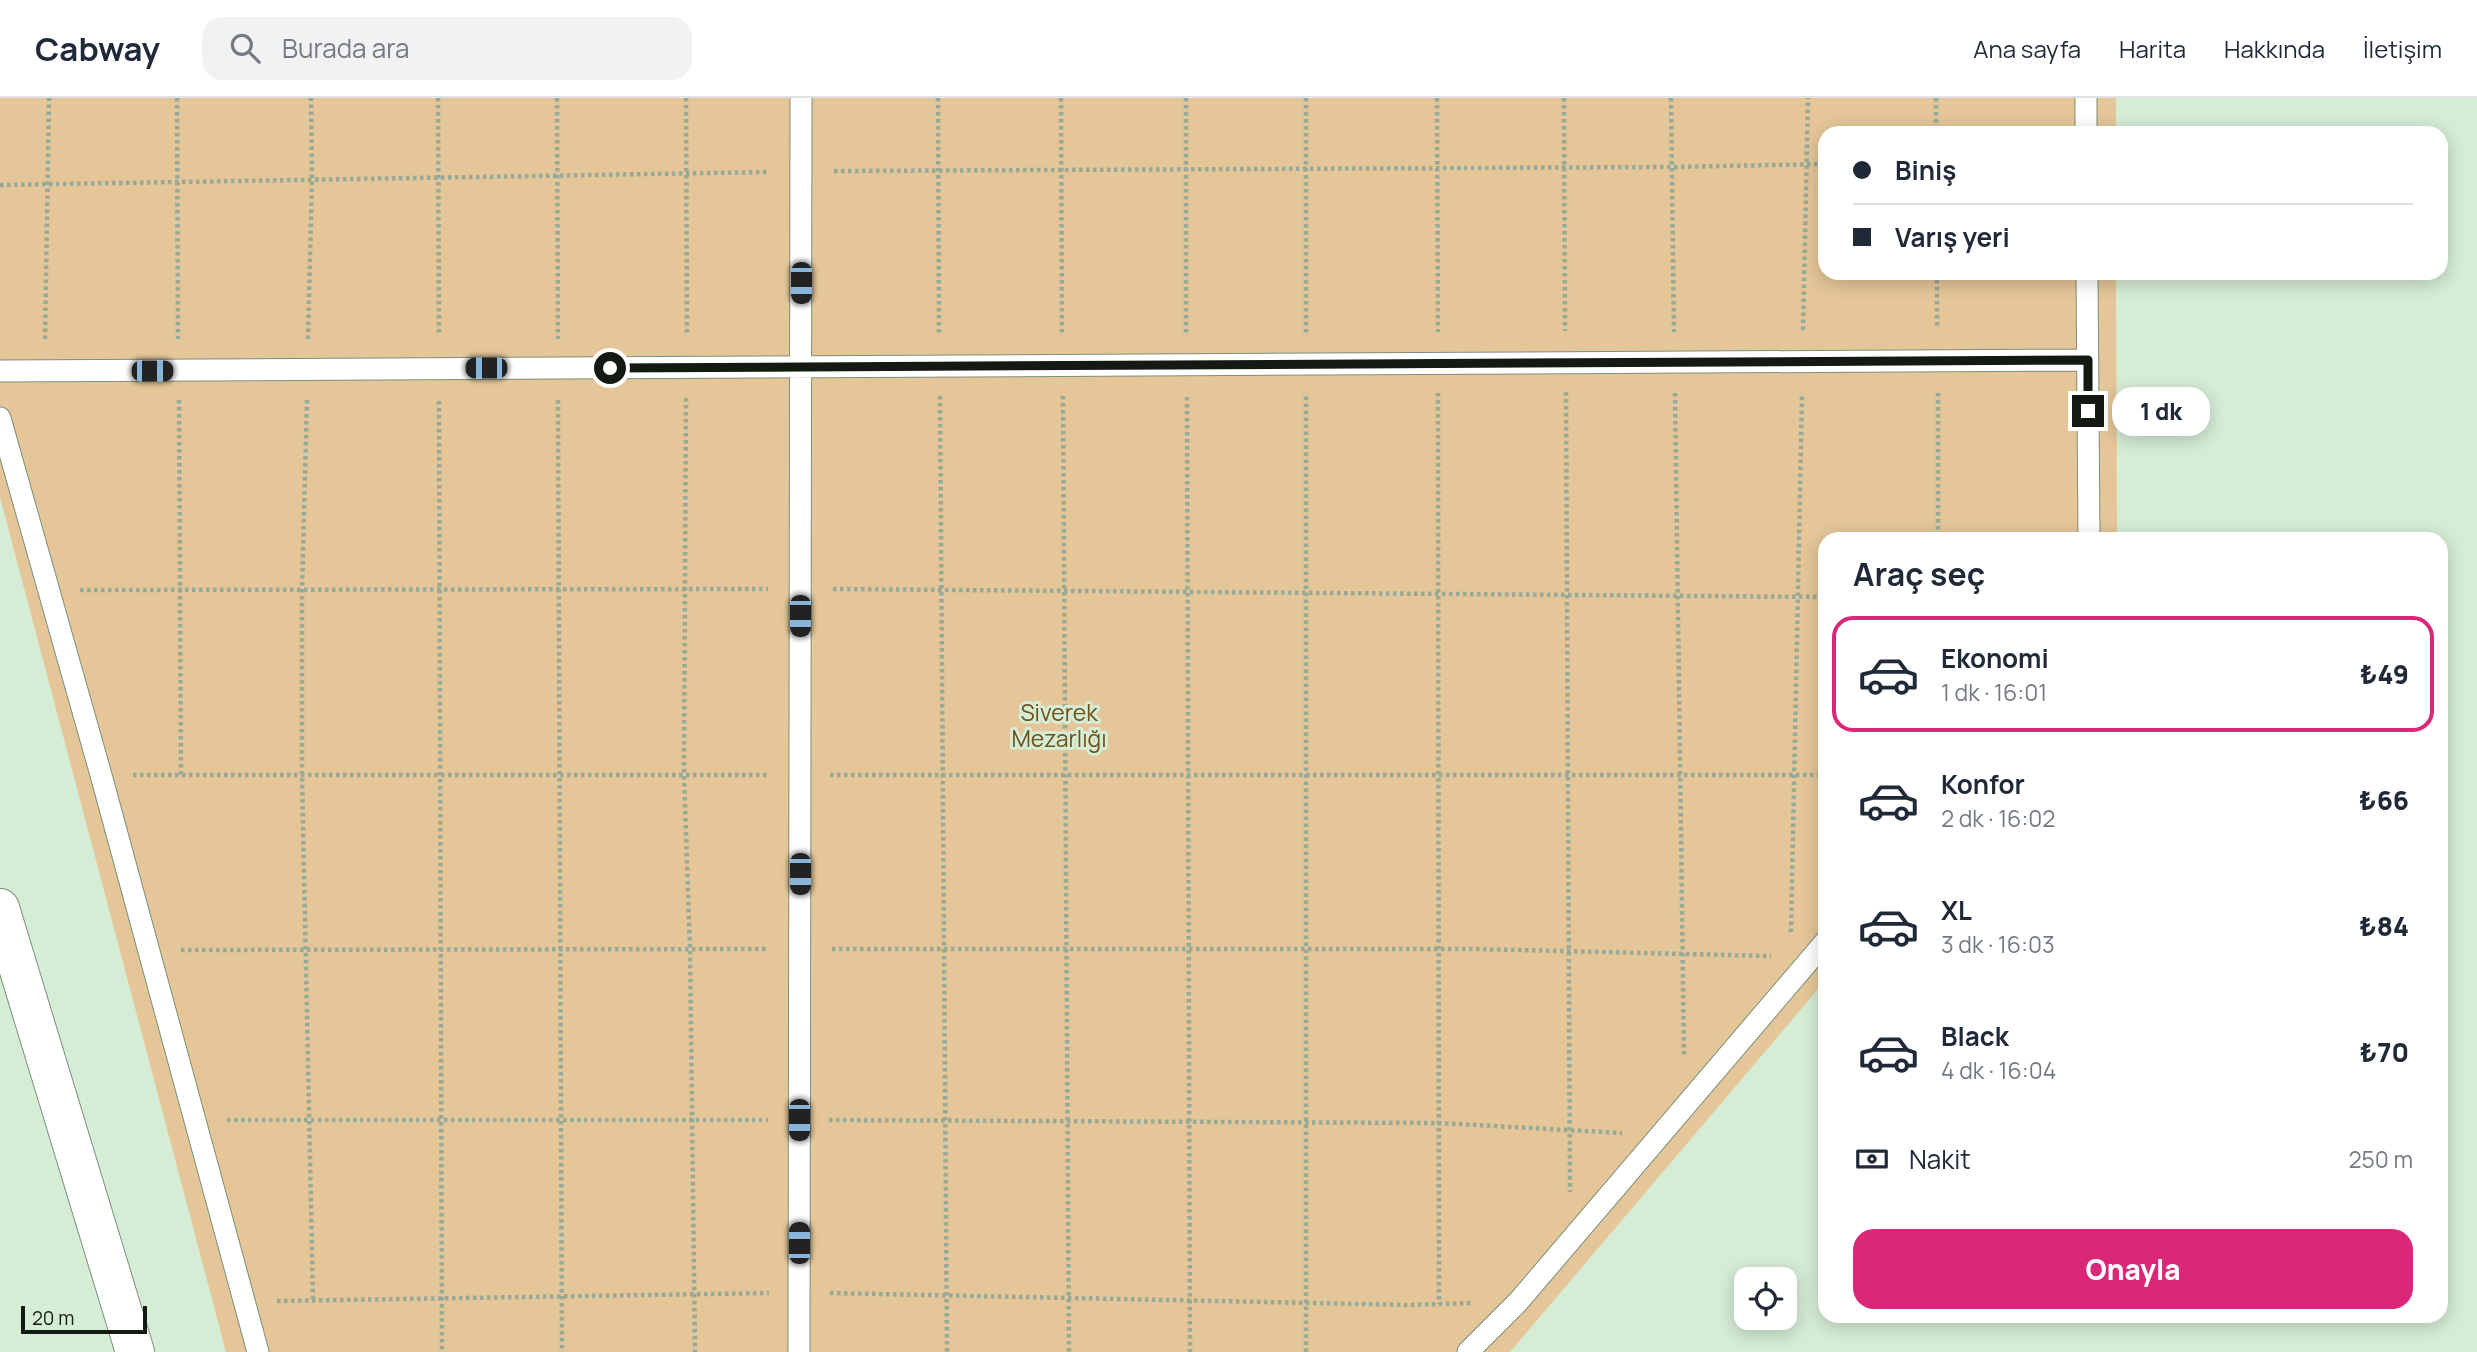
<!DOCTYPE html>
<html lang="tr">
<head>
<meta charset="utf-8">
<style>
	body { margin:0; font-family:Manrope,sans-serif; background:#f2f2f3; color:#1f2937; height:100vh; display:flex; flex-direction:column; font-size:26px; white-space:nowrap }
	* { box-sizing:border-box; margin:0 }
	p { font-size:23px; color:#747a83 }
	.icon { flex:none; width:38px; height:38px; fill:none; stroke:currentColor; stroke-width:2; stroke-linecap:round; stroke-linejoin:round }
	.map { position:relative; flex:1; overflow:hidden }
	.sheet { position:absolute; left:1818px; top:434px; width:630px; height:791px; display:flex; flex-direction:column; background:#fff; border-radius:21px; box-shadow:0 4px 18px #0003 }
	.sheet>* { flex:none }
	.hud { position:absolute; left:1818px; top:28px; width:630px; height:154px; border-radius:21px; box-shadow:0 4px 18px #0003; display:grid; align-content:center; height:154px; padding:0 35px; background:#fff }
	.buttons { position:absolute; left:1734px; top:1169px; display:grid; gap:14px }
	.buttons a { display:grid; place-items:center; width:63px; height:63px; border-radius:14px; background:#fff; box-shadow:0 4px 18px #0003; font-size:35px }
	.scale { position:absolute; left:21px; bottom:18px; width:126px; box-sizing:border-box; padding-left:7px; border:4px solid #121a12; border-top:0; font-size:19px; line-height:24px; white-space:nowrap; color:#121a12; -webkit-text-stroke:5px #d5ecd5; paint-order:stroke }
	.end { position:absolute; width:32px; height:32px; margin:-16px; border:9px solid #121a12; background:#fff; box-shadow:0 0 0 4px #fff }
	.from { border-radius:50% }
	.bubble { position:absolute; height:49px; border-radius:21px; background:#fff; box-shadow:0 4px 18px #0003; font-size:23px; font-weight:800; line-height:49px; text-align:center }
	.car { position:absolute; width:21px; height:42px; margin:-21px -10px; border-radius:9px; box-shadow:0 0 5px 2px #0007; background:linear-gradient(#222 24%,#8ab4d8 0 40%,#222 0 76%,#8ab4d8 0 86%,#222 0) }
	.hud b { display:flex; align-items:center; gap:24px; height:66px; font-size:26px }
	.hud b+b { border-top:2px solid #e0e1e3 }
	.hud i { width:18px; height:18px; background:#1f2937 }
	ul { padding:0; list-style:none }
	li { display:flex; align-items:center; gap:21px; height:116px; margin:0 14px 10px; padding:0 21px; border:4px solid transparent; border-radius:21px }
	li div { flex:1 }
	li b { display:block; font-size:26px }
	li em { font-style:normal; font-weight:800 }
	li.active { border-color:#db2777 }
	li>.icon { width:63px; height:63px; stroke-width:1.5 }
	h2 { padding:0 35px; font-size:32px; line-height:84px }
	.pay { display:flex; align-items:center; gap:18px; height:77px; padding:0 35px; font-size:26px }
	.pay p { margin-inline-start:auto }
	.primary-button { display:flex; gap:14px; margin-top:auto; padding:14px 35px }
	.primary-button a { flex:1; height:80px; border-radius:21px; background:#db2777; color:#fff; font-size:28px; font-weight:800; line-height:80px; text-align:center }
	header { display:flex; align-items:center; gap:42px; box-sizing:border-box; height:98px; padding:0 35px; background:#fff; border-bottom:2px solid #e0e1e3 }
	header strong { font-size:33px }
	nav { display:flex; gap:38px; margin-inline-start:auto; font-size:24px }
	.search { width:490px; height:63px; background:#f2f2f3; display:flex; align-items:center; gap:18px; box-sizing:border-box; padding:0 24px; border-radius:21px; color:#747a83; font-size:26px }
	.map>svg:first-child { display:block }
	.green { fill:#e4c698 }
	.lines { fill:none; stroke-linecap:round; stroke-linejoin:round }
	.service-casing { stroke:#7b907b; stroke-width:23 }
	.tertiary-casing { stroke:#7b907b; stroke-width:40 }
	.path { stroke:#97a997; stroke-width:4.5; stroke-dasharray:3.5 3.5; stroke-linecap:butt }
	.service { stroke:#fff; stroke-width:21 }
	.tertiary { stroke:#fff; stroke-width:38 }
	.route { stroke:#121a12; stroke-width:9 }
	.labels { text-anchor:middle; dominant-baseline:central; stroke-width:6; stroke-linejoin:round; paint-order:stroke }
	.park-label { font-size:23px; fill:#6e501a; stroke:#d5ecd5 }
</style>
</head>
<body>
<header>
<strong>Cabway</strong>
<div class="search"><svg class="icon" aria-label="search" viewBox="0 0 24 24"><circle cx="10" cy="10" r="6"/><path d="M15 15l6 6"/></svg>Burada ara</div>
<nav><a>Ana sayfa</a><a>Harita</a><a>Hakkında</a><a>İletişim</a></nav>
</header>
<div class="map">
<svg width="2477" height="1254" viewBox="0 0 2477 1254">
	<rect width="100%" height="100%" fill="#d5ecd5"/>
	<path class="green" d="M0,0H2116V35H1825V175H2116L2117,441H1825V883L1510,1254H226L0,399Z"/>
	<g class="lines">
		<g class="service-casing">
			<path id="service" d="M2086,0V35
				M2087,175L2089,441
				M0,273L2088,262
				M0,320L101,677L258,1254
				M799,1254L801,0
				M1468,1254L1518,1204L1825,844"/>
		</g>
		<g class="tertiary-casing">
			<path id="tertiary" d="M0,810L135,1254"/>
		</g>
		<path class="path" d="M177,0L178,241
			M438,0L439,238
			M557,0L558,241
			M686,0L687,238
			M938,0L939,237
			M1061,0L1062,237
			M1186,0V235
			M1306,0V235
			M1437,0L1438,234
			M1564,0L1565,233
			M1671,0L1674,234
			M1936,0V35
			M834,73L1672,69L1825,66
			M0,87L769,74
			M1937,175V230
			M1803,232L1808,0
			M45,241L49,0
			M308,241L312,81L311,0
			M1566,294L1570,1094
			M1438,295L1439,1206
			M1675,295L1684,958
			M1938,295V441
			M940,298L947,1254
			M1063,298L1069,1254
			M1187,299L1190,1254
			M686,300L684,677L690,851L695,1254
			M179,302L181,677
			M307,302L302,492V677L313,1202
			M558,302L562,1254
			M439,303L442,1254
			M833,491L1825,499
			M80,492L768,491
			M133,677H768
			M830,677H1825
			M1791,834L1802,296
			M832,851H1474L1771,858
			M181,852L767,851
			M227,1022H768
			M829,1022L1439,1025L1622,1035
			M830,1195L1409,1207L1472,1205
			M277,1203L769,1195
			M1306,1254V296"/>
		<use href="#service" class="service"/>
		<use href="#tertiary" class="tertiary"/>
	</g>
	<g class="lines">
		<path class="route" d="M610,270L2088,262V313"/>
	</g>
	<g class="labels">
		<g class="park-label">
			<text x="1059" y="614">Siverek<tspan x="1059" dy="26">Mezarlığı</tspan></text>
		</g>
	</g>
</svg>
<div class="buttons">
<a><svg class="icon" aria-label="locate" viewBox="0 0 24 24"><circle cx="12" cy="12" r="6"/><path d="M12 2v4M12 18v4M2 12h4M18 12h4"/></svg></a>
</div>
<div class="scale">20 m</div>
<i class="end from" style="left:610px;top:270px"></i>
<i class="end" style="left:2088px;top:313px"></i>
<div class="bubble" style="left:2112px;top:289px;width:98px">1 dk</div>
<i class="car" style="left:801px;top:185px;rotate:180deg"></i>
<i class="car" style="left:486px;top:270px;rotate:270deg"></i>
<i class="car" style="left:152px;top:273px;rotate:90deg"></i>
<i class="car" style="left:800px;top:518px;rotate:180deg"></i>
<i class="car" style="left:800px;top:776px;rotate:180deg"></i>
<i class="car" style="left:799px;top:1022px;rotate:180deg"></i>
<i class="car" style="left:799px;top:1145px;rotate:0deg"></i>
<div class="hud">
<b><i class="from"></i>Biniş</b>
<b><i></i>Varış yeri</b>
</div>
<section class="sheet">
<h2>Araç seç</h2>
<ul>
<li class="active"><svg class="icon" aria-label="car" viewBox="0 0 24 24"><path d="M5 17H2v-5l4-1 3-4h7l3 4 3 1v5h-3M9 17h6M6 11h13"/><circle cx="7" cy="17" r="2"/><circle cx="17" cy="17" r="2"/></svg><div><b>Ekonomi</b><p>1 dk · 16:01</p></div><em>₺49</em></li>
<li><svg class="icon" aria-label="car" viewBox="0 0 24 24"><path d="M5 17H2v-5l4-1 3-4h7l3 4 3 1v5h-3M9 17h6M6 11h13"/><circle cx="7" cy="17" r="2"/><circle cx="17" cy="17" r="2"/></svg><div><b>Konfor</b><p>2 dk · 16:02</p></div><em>₺66</em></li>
<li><svg class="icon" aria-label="car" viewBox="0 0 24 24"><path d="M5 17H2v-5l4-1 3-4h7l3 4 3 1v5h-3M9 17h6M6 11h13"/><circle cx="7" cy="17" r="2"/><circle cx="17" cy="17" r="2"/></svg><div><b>XL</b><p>3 dk · 16:03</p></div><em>₺84</em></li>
<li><svg class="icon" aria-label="car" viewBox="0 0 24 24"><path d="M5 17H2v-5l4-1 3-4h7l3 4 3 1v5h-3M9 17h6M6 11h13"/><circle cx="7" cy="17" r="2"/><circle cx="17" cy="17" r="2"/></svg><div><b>Black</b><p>4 dk · 16:04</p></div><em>₺70</em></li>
</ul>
<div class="pay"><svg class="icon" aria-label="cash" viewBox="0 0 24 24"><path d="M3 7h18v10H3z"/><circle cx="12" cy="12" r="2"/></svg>Nakit<p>250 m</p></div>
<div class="primary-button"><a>Onayla</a></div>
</section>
</div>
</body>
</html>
